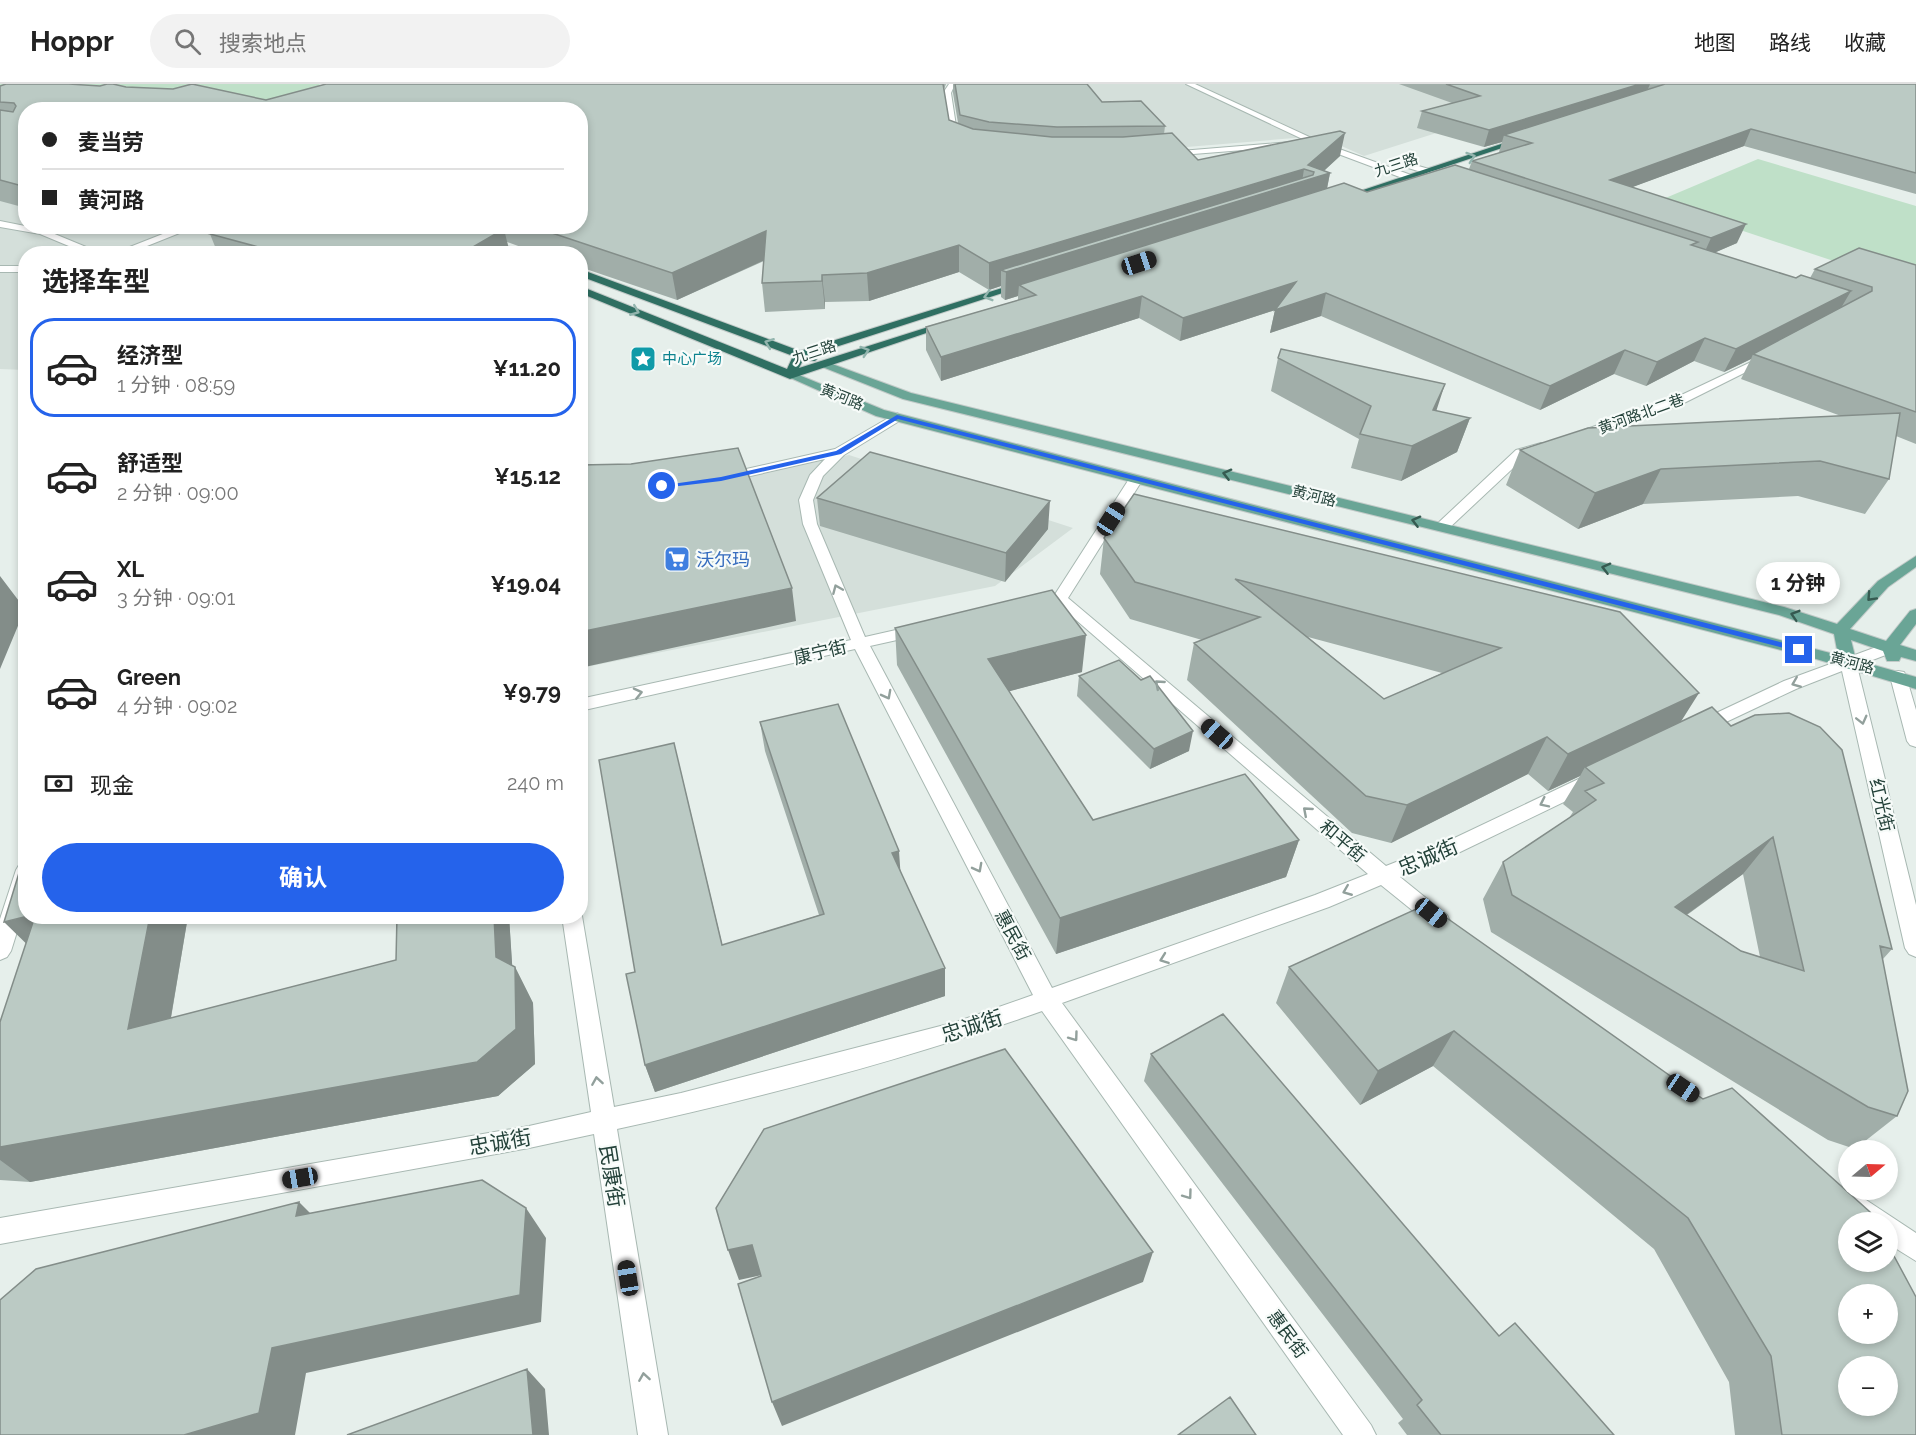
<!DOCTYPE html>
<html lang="zh">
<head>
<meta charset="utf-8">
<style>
	body { margin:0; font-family:Raleway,"Noto Sans SC",sans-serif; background:#f2f2f2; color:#222; height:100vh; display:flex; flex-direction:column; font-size:22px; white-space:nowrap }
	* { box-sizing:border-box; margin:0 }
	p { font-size:20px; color:#767676 }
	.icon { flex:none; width:33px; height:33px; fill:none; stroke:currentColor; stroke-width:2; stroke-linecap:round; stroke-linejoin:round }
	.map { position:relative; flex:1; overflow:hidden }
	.sheet { position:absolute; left:18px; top:162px; width:570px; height:678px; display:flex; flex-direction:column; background:#fff; border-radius:24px; box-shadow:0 3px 9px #0003 }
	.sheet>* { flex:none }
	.guide { position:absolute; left:18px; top:18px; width:570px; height:132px; border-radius:24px; box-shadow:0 3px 9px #0003; display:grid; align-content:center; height:132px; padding:0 24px; background:#fff }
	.needle { width:39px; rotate:71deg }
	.buttons { position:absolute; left:1838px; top:1056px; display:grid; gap:12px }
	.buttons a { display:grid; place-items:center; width:60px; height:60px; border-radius:50%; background:#fff; box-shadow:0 3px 9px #0003; font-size:30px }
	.end { position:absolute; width:27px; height:27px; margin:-14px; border:8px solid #2563eb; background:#fff; box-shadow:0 0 0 3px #fff }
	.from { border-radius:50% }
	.bubble { position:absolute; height:42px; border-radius:21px; background:#fff; box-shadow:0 3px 9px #0003; font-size:20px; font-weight:700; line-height:42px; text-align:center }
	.car { position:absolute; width:18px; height:36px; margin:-18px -9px; border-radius:8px; box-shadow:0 0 4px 2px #0007; background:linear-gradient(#222 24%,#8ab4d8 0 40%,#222 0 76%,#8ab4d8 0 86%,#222 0) }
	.guide b { display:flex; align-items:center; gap:21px; height:57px; font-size:22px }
	.guide b+b { border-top:2px solid #e0e0e0 }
	.guide i { width:15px; height:15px; background:#222 }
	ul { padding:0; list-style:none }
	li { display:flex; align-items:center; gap:18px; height:99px; margin:0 12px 9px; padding:0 12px; border:3px solid transparent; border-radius:24px }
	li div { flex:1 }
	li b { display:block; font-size:22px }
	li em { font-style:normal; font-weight:700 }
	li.active { border-color:#2563eb }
	li>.icon { width:54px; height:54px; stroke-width:1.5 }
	h2 { padding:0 24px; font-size:27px; line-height:72px }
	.pay { display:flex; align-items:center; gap:15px; height:66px; padding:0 24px; font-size:22px }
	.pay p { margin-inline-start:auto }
	.action { display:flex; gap:12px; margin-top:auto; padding:12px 24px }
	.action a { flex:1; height:69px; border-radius:36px; background:#2563eb; color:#fff; font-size:24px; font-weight:700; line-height:69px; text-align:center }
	header { display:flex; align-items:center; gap:36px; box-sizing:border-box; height:84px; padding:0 30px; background:#fff; border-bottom:2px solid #e0e0e0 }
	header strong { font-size:28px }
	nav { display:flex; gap:33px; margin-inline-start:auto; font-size:21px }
	.search { width:420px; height:54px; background:#f2f2f2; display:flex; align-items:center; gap:15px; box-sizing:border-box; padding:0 21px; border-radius:33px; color:#767676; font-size:22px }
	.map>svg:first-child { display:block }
	.built { fill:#d4dfda }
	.green { fill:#bfe0c8 }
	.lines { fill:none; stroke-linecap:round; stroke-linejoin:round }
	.minor-casing { stroke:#a8b8b2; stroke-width:2 }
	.major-casing { stroke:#c2cac8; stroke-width:2 }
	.highway-casing { stroke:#c2cac8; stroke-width:2 }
	.minor { fill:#fff; fill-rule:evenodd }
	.major { fill:#6aa596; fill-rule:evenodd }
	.highway { fill:#2f6f62; fill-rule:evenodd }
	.wall { fill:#a1aea9; fill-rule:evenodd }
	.shaded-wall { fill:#838d89 }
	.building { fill:#bbcac4; stroke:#838d89; stroke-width:1.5; fill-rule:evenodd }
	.oneway { stroke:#93b5ae }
	.oneway2 { stroke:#365b51 }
	.oneway3 { stroke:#92a09c }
	.route { fill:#2563eb }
	.labels { text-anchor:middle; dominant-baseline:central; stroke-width:4.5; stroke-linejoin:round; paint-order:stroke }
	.far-street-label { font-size:15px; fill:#24423a; stroke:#f7fbf9 }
	.far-culture-label { font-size:15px; fill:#0d838f; stroke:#f7fbf9; text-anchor:start }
	.shop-label { font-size:18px; fill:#366cbe; stroke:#f7fbf9; text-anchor:start }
	.street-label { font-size:18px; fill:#24423a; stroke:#f7fbf9 }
	.near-street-label { font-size:21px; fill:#24423a; stroke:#f7fbf9 }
</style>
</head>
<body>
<header>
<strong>Hoppr</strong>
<div class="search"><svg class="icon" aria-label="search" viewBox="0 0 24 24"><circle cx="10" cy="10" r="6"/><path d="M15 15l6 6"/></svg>搜索地点</div>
<nav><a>地图</a><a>路线</a><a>收藏</a></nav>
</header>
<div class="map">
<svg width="1916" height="1351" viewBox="0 0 1916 1351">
	<rect width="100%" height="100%" fill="#e6efeb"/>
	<path class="built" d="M961,0H1519L1556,11L1364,72L1319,52L1101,70L976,55L954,17Z
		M0,47L25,48L26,142L303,143L383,169L26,170L25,286L0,285Z
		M849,371L1073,444L995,502L581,584V388L752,391Z"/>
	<path class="green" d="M0,0H320L302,22L0,10Z
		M1758,75L1916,122V194L1903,200L1656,118Z"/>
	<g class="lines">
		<g class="minor-casing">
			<path id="minor" d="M949,0H955L951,9L958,55L963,58L959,60L950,57L943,9Z
				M1186,0H1195L1318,57L1311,59Z
				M1290,58L1294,60L1293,62L1168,72L1164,70L1168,68Z
				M1320,58L1411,91L1412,93L1405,95L1317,62L1316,60Z
				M1408,79L1450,91L1451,93L1447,96L1405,83L1404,81Z
				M0,137L45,146L103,170H88L40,150L0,143Z
				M183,142H197L127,170H112Z
				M0,182H26V188H0Z
				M1766,271L1770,272V276L1684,319L1592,352H1584L1582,349L1584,346L1675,314Z
				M897,329L903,333L901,336L844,371L823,392L813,416L817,440L865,553L918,541L926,546L924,550L870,562L1052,904L1315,811L1368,790L1052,515L1131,392L1136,391L1143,395L1068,514L1386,782L1444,759L1587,691L1593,689L1599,691L1602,696L1599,701L1458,769L1400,793L1447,831L1450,837L1447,843L1440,845L1433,843L1381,801L1329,823L1062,919L1371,1341L1376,1351H1343L1042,927C905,976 759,1014 617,1045L668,1351H638L594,1050L529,1064L0,1160V1134L529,1042L591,1028L562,832H580V829L582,832L614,1023L681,1009L956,938L1033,911L855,565L580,627V615L851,556L803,440L799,416L810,391L825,375L724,398L717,394L724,390L835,365Z
				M1541,359L1546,360L1547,363L1546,366L1526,372L1447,446H1437L1435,443L1437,440L1516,366Z
				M1890,558L1896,559L1898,563L1896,567L1857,582L1916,821V873L1909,870L1905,864L1842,587L1796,605L1707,647H1695L1692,643L1695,639L1784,597Z
				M1898,587L1904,588L1906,592L1916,626V663L1910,661L1907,657L1890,592L1892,588Z
				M26,778V819L11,867L7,873L0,876V835L16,786L19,781Z
				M1854,1108L1916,1149V1177L1887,1159V1138C1868,1138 1850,1142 1841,1121L1845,1112Z"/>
		</g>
		<g class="major-casing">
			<path id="major" d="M824,277L911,309L1784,523L1837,540L1878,497L1916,472V483L1888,503L1850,545L1886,557L1910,527L1916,525V540L1900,561L1916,566V577L1901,573L1899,577H1887L1883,567L1851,556L1856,576L1916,593V605L1816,575L876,332L784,291L790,287L794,289L884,326L1838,571L1834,550L1779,531L903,315L820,282L818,280Z"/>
		</g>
		<g class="highway-casing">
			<path id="highway" d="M1519,54L1526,56L1346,116L1339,114Z
				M437,142H452L529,170H513Z
				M580,185L800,267L1018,199L1027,201L811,271L817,275L815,277L803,276L799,284L944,238L948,237L953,240L790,295L580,209V202L787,285L793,272L580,192Z"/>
		</g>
		<use href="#minor" class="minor"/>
		<use href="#major" class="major"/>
		<use href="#highway" class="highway"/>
	</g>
	<path class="wall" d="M946,0L944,5L949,36L958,39L953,9V0H1087L1102,18L1165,42L1164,50L1198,76L1340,72L1324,87L1330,89L1327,105L1367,108L1469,85L1472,77L1501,68H1499L1502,58L1484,63L1417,44L1422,27L1452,19L1399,0H1916V110L1744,62L1632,103L1737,159L1714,169L1796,194H1810L1815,185L1916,181V360L1896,352L1889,395L1865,430L1798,412L1643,420L1578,445L1506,401L1520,366L1841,332L1741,295L1751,275L1724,288L1694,277L1646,302L1614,290L1540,326L1321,232L1270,249L1275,226L1180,257L1139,234L941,297L926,266V243L1018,216V212L1005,216L1001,213V202L989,206L959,188L869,217L825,218V225L765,228L762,199L764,177L677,216L580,183V170H540L507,158L510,170H218L210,150L233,142H580V26H26V124L0,117V2L126,3L266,16Z
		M1278,274L1437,327L1470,334L1457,368L1401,397L1351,384L1359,355L1271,307Z
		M1134,410L1681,638L1892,865L1883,875L1897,1032L1855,1065L1828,1056L1491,848L1483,815L1503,778L1569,734L1573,728L1563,720L1580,692L1548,707L1528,690L1391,759L1352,749L1187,596L1194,559L1202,556L1130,535L1100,490L1104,454ZM1308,553L1405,579L1442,589L1384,615ZM1743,790L1760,873L1741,867L1687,831Z
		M817,414L1048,445L1005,498L820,442Z
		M895,544L1082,588L1009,607L1093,736L1299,756L1286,793L1056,870L897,581Z
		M1079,592L1189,667L1150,685L1077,612Z
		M760,638L900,786L945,912L655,1008L645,981L635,888L681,688L722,861L819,831L765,667Z
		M1427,820L1916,1351H1735L1729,1298L1654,1165L1433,982L1360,1021L1276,919L1289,883Z
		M188,832L171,934L396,876L397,832H509L512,881L515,883L533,919L535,980L498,1012L30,1098L0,1096V938Z
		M1151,970L1499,1252L1614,1351H1407L1398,1339L1403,1335L1144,997Z"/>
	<path class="shaded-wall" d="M1640,0H1650L1645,12L1504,51L1502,58L1484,63L1489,46Z
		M1751,45L1744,62L1603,114L1610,96Z
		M1345,49L1340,72L1317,93L1330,89L1325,114L1019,201L1018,212L1005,216L1006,188L1001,186V202L989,206V179L1304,85L1302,98L1313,94L1314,88L1308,81Z
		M1746,140L1737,159L1702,174L1711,154Z
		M504,145L510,170H461Z
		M766,147L769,174L677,216L672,189Z
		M959,161V188L869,217L867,189Z
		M822,191L825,218V225L822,197Z
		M1296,198L1326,209L1321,232L1270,249L1275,226L1180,257L1183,234Z
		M1851,207L1838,229L1753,270L1751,275L1724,288L1736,265Z
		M1142,212L1139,234L941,297V273Z
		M1705,254L1694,277L1646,302L1657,278Z
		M1625,266L1614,290L1540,326L1550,302Z
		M1445,300L1434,334H1470L1457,368L1401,397L1412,362L1433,326Z
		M1661,385L1643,420L1578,445L1595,409Z
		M1050,417L1048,445L1005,498L1006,469Z
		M0,492L25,525L0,585Z
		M792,504L796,537L580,584V548Z
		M1086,551L1082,588L988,613V575Z
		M1699,609L1675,647L1585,683L1580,692L1548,707L1568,670Z
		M1193,647L1189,667L1150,685L1154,665Z
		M1547,653L1528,690L1391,759L1407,721Z
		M674,659L681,688L729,889L722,861Z
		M1773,753L1743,790L1647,859L1675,823Z
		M1299,756L1286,793L1056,870L1060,834Z
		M899,767L901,796L892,769Z
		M28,832H37L41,874L4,838Z
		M150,832H188L163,980L128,945Z
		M494,832H509L514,909L496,873Z
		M515,883L533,919L535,980L498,1012L30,1098L0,1076V1063Z
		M945,884V912L655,1008L645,981Z
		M1454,947L1433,982L1360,1021L1378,987Z
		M299,1118L329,1148L296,1132Z
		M526,1124L546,1154L541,1238L306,1289L295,1351H184L272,1264Z
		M752,1161L762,1191L739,1196L728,1166Z
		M1153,1168L1143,1198L782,1342L772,1318Z
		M527,1285L545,1305L549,1351H533Z"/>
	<path class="building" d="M6,0H69L100,2L107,0H113L126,3L173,5L192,0L266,16L326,0H943L949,36L973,45L1052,53H1123L1172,49L1198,76L1340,47L1345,49L1308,81L1330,89L1006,188L1001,186L1313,91L1314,88L1304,85L989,179L959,161L867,189L822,191V197L762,199L766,147L672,189L531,142H580V26H26V103L0,96V26L13,28L16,22L14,19L0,18V2Z
		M955,0H1087L1102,18L1141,17L1165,42L1057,43L989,38L960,31Z
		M1446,0H1640L1489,46L1422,27L1480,12Z
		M1665,0H1916V89L1751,45L1610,96L1746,140L1711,154L1472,77L1532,59L1504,51Z
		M1455,81L1698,158L1691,161L1796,194L1801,191L1851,207L1736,265L1705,254L1657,278L1625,266L1550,302L1326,209L1275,226L1296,198L1183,234L1142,212L941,273L926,243L1036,211L1019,201L1344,99L1367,108Z
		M233,142H448L457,146L476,144V142H496L504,145L461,170H261L262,164L210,150Z
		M1859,164L1916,181V328L1753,270L1872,207V203L1815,185Z
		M1281,265L1445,300L1433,326L1470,334L1412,362L1360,350L1371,322L1278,274Z
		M1900,329L1889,395L1820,377L1661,385L1595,409L1520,366L1588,344Z
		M738,364L792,504L580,548V381L631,380Z
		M870,368L1050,417L1006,469L817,414Z
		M1134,410L1620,528L1699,609L1568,670L1547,653L1407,721L1366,712L1194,559L1260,533L1135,498L1104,454ZM1235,495L1501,564L1384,615Z
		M1052,506L1086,551L988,575L1093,736L1245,690L1299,756L1060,834L895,544Z
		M1119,576L1141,596L1150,592L1193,647L1154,665L1079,592Z
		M838,620L899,767L892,769L945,884L645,981L626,890L635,888L599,676L674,659L722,861L824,830L760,638Z
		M1712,623L1731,642L1755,631L1789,629L1820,643L1842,666L1892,865L1880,862L1908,1007L1897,1032L1868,1023L1512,811L1503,778L1596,716L1585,707L1604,699L1585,683ZM1773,753L1804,887L1741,867L1675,823Z
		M26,766V832H28L4,838Z
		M1427,820L1703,1015L1732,1004L1870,1128L1876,1138H1848V1178H1887V1159L1916,1213V1351H1782L1771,1272L1688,1134L1454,947L1378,987L1289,883ZM1848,1210H1887V1250H1848ZM1848,1282H1887V1322H1848Z
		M35,832H150L128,945L396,876L397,832H494L496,873L515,883L516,945L477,978L0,1063V938Z
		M1223,930L1499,1252L1515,1239L1614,1351H1441L1417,1321L1422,1316L1151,970Z
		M1005,965L1153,1168L772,1318L738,1200L761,1192L752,1161L728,1166L716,1124L764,1045Z
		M482,1096L526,1124L520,1211L272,1264L259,1329L184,1351H0V1216L36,1185L299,1118L296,1132Z
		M527,1285L533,1351H347Z
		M1230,1313L1256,1351H1178Z"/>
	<defs><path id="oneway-chevron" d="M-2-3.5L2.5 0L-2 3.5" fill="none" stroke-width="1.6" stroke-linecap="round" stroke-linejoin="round" transform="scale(1.5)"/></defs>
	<g class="oneway">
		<use href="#oneway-chevron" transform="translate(1471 73) rotate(-18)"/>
		<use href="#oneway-chevron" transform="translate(988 212) rotate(163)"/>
		<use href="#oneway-chevron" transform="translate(635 227) rotate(22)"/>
		<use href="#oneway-chevron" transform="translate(769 259) rotate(-159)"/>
		<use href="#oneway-chevron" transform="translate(865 267) rotate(-18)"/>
	</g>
	<g class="oneway2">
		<use href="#oneway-chevron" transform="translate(1227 390) rotate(-166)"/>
		<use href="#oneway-chevron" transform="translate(1416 437) rotate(-166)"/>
		<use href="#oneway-chevron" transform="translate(1606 484) rotate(-166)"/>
		<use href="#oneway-chevron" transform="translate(1871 513) rotate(133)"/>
		<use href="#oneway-chevron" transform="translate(1795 531) rotate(-163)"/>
	</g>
	<g class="oneway3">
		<use href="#oneway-chevron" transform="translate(837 505) rotate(-113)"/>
		<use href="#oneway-chevron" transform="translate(1796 599) rotate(158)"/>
		<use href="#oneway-chevron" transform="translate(1159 600) rotate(-139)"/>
		<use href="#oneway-chevron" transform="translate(638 609) rotate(-13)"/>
		<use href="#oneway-chevron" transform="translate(887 611) rotate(62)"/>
		<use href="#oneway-chevron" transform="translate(1862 636) rotate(76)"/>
		<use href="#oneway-chevron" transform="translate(1544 719) rotate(154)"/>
		<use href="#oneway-chevron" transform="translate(1307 727) rotate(-139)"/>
		<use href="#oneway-chevron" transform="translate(978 784) rotate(62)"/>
		<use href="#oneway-chevron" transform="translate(1347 807) rotate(158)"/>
		<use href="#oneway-chevron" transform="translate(1164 875) rotate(160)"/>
		<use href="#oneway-chevron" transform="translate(1074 953) rotate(54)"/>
		<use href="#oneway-chevron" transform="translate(597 997) rotate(-99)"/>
		<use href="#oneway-chevron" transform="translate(1188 1111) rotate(54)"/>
		<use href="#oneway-chevron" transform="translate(644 1293) rotate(-99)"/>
	</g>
	<path class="route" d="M897,331L1799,563L1803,566L1799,568L898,335L841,370L721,397L662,404L658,402L721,393L836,367Z"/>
	<defs>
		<g id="sight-square" transform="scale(1.35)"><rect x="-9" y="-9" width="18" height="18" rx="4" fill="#0f9aa8" stroke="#f7fbf9"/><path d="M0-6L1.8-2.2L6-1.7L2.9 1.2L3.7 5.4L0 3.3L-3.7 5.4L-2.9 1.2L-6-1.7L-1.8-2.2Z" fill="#fff"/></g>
		<g id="supermarket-square" transform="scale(1.35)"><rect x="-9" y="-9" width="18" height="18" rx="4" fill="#3f7fe0" stroke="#f7fbf9"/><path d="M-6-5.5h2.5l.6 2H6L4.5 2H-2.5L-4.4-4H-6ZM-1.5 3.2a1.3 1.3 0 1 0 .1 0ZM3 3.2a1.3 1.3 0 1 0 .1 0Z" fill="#fff"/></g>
	</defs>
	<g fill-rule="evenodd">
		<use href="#sight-square" x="643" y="275"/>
		<use href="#supermarket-square" x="677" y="475"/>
	</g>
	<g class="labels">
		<g class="far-street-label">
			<text transform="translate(1396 81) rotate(-18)">九三路</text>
			<text transform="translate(814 268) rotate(-18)">九三路</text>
			<text transform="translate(842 313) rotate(22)">黄河路</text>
			<text transform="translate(1641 330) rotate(-20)">黄河路北二巷</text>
			<text transform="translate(1314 412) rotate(14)">黄河路</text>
			<text transform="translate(1852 579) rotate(15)">黄河路</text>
		</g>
		<g class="far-culture-label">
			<text x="662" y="275">中心广场</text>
		</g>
		<g class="shop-label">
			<text x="696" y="475">沃尔玛</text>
		</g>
		<g class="street-label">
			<text transform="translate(820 568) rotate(-13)">康宁街</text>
			<text transform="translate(1882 721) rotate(77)">红光街</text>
			<text transform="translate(1343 757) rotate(40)">和平街</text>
			<text transform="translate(1013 851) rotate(62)">惠民街</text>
			<text transform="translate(1288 1250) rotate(54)">惠民街</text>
		</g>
		<g class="near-street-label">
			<text transform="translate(1428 773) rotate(-23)">忠诚街</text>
			<text transform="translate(972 942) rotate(-18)">忠诚街</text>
			<text transform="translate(500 1058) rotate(-10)">忠诚街</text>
			<text transform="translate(612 1092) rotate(81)">民康街</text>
		</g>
	</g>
</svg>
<div class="buttons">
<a><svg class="needle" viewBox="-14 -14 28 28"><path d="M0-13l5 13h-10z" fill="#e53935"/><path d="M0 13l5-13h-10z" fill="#767676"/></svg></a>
<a><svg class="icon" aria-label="layers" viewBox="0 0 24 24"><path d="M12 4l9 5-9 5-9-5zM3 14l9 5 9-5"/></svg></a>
<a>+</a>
<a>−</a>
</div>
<i class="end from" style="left:662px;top:402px"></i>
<i class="end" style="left:1799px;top:566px"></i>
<div class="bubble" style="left:1756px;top:478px;width:84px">1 分钟</div>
<i class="car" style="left:1139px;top:179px;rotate:72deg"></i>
<i class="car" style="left:1111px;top:435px;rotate:33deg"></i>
<i class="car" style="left:1217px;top:650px;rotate:311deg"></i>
<i class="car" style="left:1431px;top:829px;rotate:129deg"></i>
<i class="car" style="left:1683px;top:1004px;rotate:124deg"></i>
<i class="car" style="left:300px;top:1094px;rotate:260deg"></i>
<i class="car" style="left:628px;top:1194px;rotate:351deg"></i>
<div class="guide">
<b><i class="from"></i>麦当劳</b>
<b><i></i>黄河路</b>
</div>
<section class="sheet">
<h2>选择车型</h2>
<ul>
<li class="active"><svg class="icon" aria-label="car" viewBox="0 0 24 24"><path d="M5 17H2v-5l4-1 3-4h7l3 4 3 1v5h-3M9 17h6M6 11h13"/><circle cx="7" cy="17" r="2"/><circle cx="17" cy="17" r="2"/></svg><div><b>经济型</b><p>1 分钟 · 08:59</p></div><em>¥11.20</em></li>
<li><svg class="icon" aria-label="car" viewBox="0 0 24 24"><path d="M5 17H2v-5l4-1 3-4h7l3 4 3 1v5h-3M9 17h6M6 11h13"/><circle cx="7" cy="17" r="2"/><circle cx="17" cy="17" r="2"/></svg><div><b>舒适型</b><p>2 分钟 · 09:00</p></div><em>¥15.12</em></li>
<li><svg class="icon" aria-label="car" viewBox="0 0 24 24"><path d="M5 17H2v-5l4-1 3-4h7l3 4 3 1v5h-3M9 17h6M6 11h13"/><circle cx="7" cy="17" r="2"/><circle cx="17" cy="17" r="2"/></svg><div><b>XL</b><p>3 分钟 · 09:01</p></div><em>¥19.04</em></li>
<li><svg class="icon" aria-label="car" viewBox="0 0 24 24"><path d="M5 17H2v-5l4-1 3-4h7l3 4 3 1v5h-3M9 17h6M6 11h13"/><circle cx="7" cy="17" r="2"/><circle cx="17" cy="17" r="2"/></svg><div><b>Green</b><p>4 分钟 · 09:02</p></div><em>¥9.79</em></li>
</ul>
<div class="pay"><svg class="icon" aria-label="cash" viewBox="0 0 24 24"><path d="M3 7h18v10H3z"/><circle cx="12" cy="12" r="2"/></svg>现金<p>240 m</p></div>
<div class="action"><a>确认</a></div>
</section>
</div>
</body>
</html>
